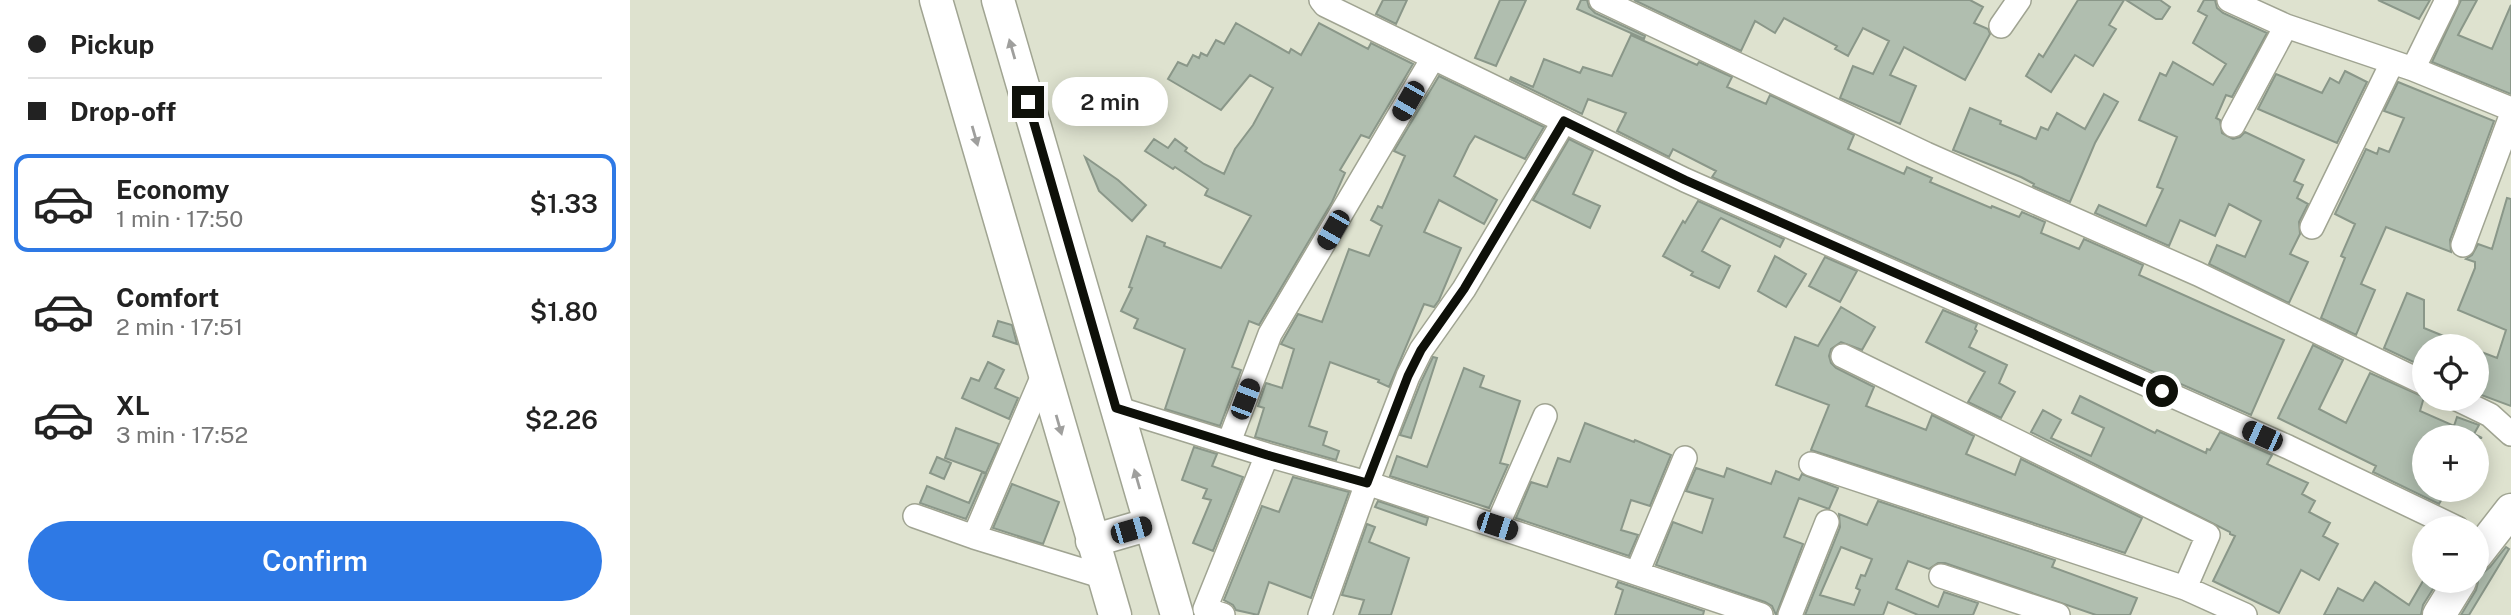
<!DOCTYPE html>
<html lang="en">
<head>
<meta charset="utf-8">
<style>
	body { margin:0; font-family:"Public Sans",sans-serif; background:#f6f6f6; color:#222; height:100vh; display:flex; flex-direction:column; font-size:26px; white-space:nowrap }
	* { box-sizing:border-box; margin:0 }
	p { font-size:23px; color:#767676 }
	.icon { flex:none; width:38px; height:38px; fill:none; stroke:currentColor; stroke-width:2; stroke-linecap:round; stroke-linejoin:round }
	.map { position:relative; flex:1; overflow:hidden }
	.drawer { display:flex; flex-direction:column; background:#fff; width:630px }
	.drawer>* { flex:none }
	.hud { display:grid; align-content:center; height:154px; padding:0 28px; background:#fff }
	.tools { position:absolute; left:1782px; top:334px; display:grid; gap:14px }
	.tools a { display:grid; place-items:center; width:77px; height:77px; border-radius:50%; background:#fff; box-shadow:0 4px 18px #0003; font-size:35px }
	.end { position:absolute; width:32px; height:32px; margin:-16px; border:9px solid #0e1009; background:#fff; box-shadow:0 0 0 4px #fff }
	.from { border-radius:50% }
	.bubble { position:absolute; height:49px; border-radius:24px; background:#fff; box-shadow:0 4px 18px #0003; font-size:23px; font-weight:600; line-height:49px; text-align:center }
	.car { position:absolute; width:21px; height:42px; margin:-21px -10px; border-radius:9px; box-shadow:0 0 5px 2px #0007; background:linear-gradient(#222 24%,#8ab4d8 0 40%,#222 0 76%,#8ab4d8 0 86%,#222 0) }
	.hud b { display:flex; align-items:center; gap:24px; height:66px; font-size:26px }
	.hud b+b { border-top:2px solid #e0e0e0 }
	.hud i { width:18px; height:18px; background:#222 }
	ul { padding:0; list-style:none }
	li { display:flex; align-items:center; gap:21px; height:98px; margin:0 14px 10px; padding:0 14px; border:4px solid transparent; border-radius:14px }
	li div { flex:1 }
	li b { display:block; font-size:26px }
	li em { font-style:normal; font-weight:600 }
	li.selected { border-color:#2e79e5 }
	li>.icon { width:63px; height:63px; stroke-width:1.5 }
	.action { display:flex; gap:14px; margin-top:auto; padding:14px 28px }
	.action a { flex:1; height:80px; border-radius:42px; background:#2e79e5; color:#fff; font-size:28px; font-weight:600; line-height:80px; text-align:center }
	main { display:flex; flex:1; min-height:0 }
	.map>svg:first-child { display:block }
	.building { fill:#b0beaf; stroke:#8a9789; stroke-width:2; fill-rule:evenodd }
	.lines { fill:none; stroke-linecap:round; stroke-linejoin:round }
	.street-casing { stroke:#a0a492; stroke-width:26 }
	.secondary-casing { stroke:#a0a492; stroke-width:35 }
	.street { stroke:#fff; stroke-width:23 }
	.secondary { stroke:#fff; stroke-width:32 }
	.oneway { fill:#9f9f9d }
	.route { stroke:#0e1009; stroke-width:9 }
</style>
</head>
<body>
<main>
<section class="drawer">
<div class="hud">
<b><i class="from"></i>Pickup</b>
<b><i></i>Drop-off</b>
</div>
<ul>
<li class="selected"><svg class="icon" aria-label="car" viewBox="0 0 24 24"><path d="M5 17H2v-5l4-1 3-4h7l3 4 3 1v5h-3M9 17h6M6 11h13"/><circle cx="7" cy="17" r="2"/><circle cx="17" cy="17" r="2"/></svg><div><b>Economy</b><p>1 min · 17:50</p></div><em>$1.33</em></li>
<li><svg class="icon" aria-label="car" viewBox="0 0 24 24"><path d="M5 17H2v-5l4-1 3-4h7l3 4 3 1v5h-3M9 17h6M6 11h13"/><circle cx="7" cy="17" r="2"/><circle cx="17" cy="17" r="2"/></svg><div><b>Comfort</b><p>2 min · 17:51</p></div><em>$1.80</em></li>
<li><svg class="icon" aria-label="car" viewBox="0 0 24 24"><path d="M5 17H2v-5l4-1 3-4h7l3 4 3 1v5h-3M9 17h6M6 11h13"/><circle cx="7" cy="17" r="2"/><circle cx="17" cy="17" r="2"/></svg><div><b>XL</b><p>3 min · 17:52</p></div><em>$2.26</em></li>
</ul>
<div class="action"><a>Confirm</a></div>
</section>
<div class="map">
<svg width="1881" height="615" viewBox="0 0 1881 615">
	<rect width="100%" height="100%" fill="#dee2cf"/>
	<path class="building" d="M753,0H777L766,24L746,14Z
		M870,0H896L866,66L845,58Z
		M951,0H957L959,7L965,13L1015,36L1014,39L947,9Z
		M1004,0H1340L1353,7L1344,23L1358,29L1360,34L1335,80L1274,47L1260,75L1286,86L1270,124L1210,98L1223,66L1243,74L1259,41L1233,28L1218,56L1205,49L1207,46L1154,18L1145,33L1125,21L1111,51Z
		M1448,0H1494L1479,25L1486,29L1463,66L1445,55L1421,92L1396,76L1409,54L1413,57Z
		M1496,0H1530L1540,7L1532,19H1526Z
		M1574,0H1585L1587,8L1593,13L1637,33L1602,97L1596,95L1586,118L1590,120L1592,133L1603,139L1610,137L1615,132L1674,160L1664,181L1673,185L1667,198L1678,204L1669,222L1670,234L1660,254L1678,262L1659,303L1579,264L1587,245L1615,257L1631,221L1599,204L1585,236L1550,220L1539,246L1465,213L1469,205L1516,226L1533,189L1527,187L1547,137L1509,120L1530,73L1536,76L1543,62L1583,85L1596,64L1563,43L1577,16L1568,11Z
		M1748,0H1800L1789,19Z
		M1831,0H1847L1828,35L1862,49L1881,5V94L1802,62Z
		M606,23L659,53L661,49L671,55L689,23L738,49L741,43L783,64L739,138L731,135L710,170L715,173L702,202L629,325L619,321L602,367L611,370L590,426L535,409L555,349L504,328L508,319L491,311L502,288L499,287L517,236L535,243L534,246L591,268L621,216L575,195L578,189L545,167L543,169L515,151L524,139L538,148L545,139L557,148L555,151L574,164L594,174L605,149L623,125L643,88L620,75L591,110L538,79L548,62L557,66L563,55L569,58L571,53L577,56L586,40L594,44Z
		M1001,35L1067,65L1069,62L1102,77L1097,87L1136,104L1140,95L1224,135L1218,149L1274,174L1277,167L1302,178L1300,182L1361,208L1362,206L1389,217L1392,212L1415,222L1411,233L1449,249L1454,239L1513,265L1509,275L1654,340L1621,415L1082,177L1086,171L1043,149L1039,157L987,131L996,113L958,99L952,114L880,79L881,77L903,87L914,59L950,73L953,67L982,76Z
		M1715,71L1737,82L1707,143L1628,109L1646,74L1692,93L1700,78L1709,83Z
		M809,76L914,127L895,159L845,136L839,145L824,176L867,200L854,224L809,200L794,232L831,248L809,300L804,307L794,304L759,387L748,382L749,380L700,362L679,426L697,432L693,445L709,451L706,460L625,437L634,408L628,406L636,383L652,388L664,349L651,344L668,314L692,322L719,249L739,256L752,226L741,220L748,206L752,208L775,156L764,151Z
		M1768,82L1864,121L1820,240L1821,252L1756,227L1731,284L1745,290L1726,335L1691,318L1715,258L1711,256L1725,224L1705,214L1736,149L1747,154L1749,148L1759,152L1774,118L1754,111Z
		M1474,94L1488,102L1465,143L1440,202L1403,186L1404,184L1391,177L1323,150L1340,108L1371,121L1370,124L1406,139L1411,127L1418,130L1427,113L1455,129Z
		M939,139L963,151L943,194L970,206L960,228L903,200Z
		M455,157L488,180L516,205L502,221L469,191Z
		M1877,198L1881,199V406L1846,393V350L1867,358L1876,330L1828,310L1845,268V262L1836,259L1842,255L1848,244L1862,249Z
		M1068,201L1154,239L1150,247L1091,218L1089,220L1072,251L1100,266L1089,288L1061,275L1063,272L1033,256L1053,221L1055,223Z
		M1145,256L1176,274L1156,307L1128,291Z
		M1195,257L1227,271L1210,302L1179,286Z
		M1777,293L1794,300V328L1838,346H1794V367L1754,348Z
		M1211,307L1245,327L1232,350L1211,342L1201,349L1199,356L1201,363L1206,368L1244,387L1236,406L1296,430L1302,415L1344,436L1336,454L1385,475L1391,459L1512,518L1495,553L1181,450L1199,405L1146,385L1165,337L1188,346Z
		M1313,310L1347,324L1345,329L1347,331L1339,347L1377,365L1369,383L1385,392L1371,418L1338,402L1355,372L1296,342Z
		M368,321L382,325L387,344L363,336Z
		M1683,345L1713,360L1689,409L1716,423L1740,373L1794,397L1790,411L1824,426L1827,417L1849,425L1844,434L1852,438H1794V490H1817L1809,504L1743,472L1746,466L1648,418Z
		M803,357L807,358L781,438L770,435L791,382Z
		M358,362L374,370L365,388L388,398L379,419L332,398L341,378L349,381Z
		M834,368L854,376L850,387L890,401L870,463L878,465L859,508L760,476L767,456L797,467Z
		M1450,396L1525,433L1527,430L1576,453L1577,449L1580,450L1590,432L1642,455L1637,464L1678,483L1672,494L1685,501L1679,512L1700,523L1693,536L1708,544L1689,580L1671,570L1649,613L1583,581L1605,536L1600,534V532L1401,432L1413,410L1431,420L1421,438L1461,456L1474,428L1442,413Z
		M955,423L1004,442L1005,440L1041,455L1020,506L1001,500L991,530L1008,535L999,556L886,518L901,482L917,487L928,458L940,462Z
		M326,428L369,444L356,473L315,458Z
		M564,447L587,454L582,466L613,477L583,551L563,543L581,500L573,498L577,489L552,480Z
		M307,457L321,463L314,479L300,473Z
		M1066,468L1094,477L1097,468L1141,484L1146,471L1169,480L1172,474L1208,488L1199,509L1169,498L1154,537L1173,544L1146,615L1142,606L1135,602L1026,565L1043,522L1072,533L1083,499L1056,491Z
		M352,472L356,474L336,519L290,503L297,486L339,503Z
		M663,477L719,492L681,598L639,582L628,615L606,610L603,605L594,600L632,506L649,512Z
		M382,484L429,502L413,544L363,528Z
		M748,501L798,518L796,525L745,507Z
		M1248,501L1425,560L1422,567L1507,598L1500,615H1466L1315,563H1308L1299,569L1278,561L1266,589L1308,607L1314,592L1348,603L1343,615H1288L1258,602L1253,615H1175L1210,527L1209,514L1237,525ZM1211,547L1242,559L1235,576L1231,575L1226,588L1230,590L1224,605L1190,595Z
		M737,524L745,527L739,542L779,558L761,615H729L734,600L712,595Z
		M1876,547L1879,549L1839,615H1831L1846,590L1848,582L1846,573L1854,572L1860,567Z
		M1793,581H1808L1793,605L1791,615H1694L1708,588L1733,601L1745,582L1779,605Z
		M988,582L1074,611L1073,615H985L993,590L986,587Z"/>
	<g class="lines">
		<g class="street-casing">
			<path id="street" d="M691,0L695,5L1055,180L1658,447L1827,528
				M971,0L1296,154L1568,274L1794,383
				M1599,0L1656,26L1783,69L1881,109
				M1371,26L1389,0
				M1783,69L1817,0
				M1603,125L1656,26
				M1682,227L1762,63
				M1833,245L1881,116
				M1213,356L1578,535L1555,588
				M1827,399L1860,415L1881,434
				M486,408L637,455L737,483L1131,615
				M599,442L640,334L803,58
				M1181,464L1555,588L1615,615
				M285,516L344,537L474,577
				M867,526L915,416
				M344,537L414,373
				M1007,573L1055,458
				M1311,576L1428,615
				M593,615L575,609L637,455
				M690,615L737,483L778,376L791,350L834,289L934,121
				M1160,615L1197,522"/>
		</g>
		<g class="secondary-casing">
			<path id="secondary" d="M306,0L485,615
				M368,0L547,615
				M462,541L520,524
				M1846,555L1881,510
				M1809,615L1830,581"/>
		</g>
		<use href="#street" class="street"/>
		<use href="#secondary" class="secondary"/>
	</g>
	<defs><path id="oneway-solid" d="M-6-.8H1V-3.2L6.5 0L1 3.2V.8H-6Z" transform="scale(1.75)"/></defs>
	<g class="oneway">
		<use href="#oneway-solid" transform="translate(382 49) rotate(-106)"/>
		<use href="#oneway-solid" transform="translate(345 136) rotate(74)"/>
		<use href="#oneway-solid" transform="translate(429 425) rotate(74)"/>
		<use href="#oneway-solid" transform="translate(507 479) rotate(-106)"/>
	</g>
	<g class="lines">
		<path class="route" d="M398,102L486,408L637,455L737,483L778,376L791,350L834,289L934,121L1055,180L1532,391"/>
	</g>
</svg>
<div class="tools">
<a><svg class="icon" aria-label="locate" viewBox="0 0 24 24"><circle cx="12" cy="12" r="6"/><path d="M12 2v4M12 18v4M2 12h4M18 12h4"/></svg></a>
<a>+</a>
<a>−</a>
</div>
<i class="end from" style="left:1532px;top:391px"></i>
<i class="end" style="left:398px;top:102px"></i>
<div class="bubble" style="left:422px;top:77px;width:116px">2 min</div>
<i class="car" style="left:778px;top:101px;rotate:210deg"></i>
<i class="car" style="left:703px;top:230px;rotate:210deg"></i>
<i class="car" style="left:615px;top:399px;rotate:21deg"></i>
<i class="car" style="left:1632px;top:436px;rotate:294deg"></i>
<i class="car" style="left:867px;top:526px;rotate:108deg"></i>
<i class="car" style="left:501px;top:530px;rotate:74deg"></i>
</div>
</main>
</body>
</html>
